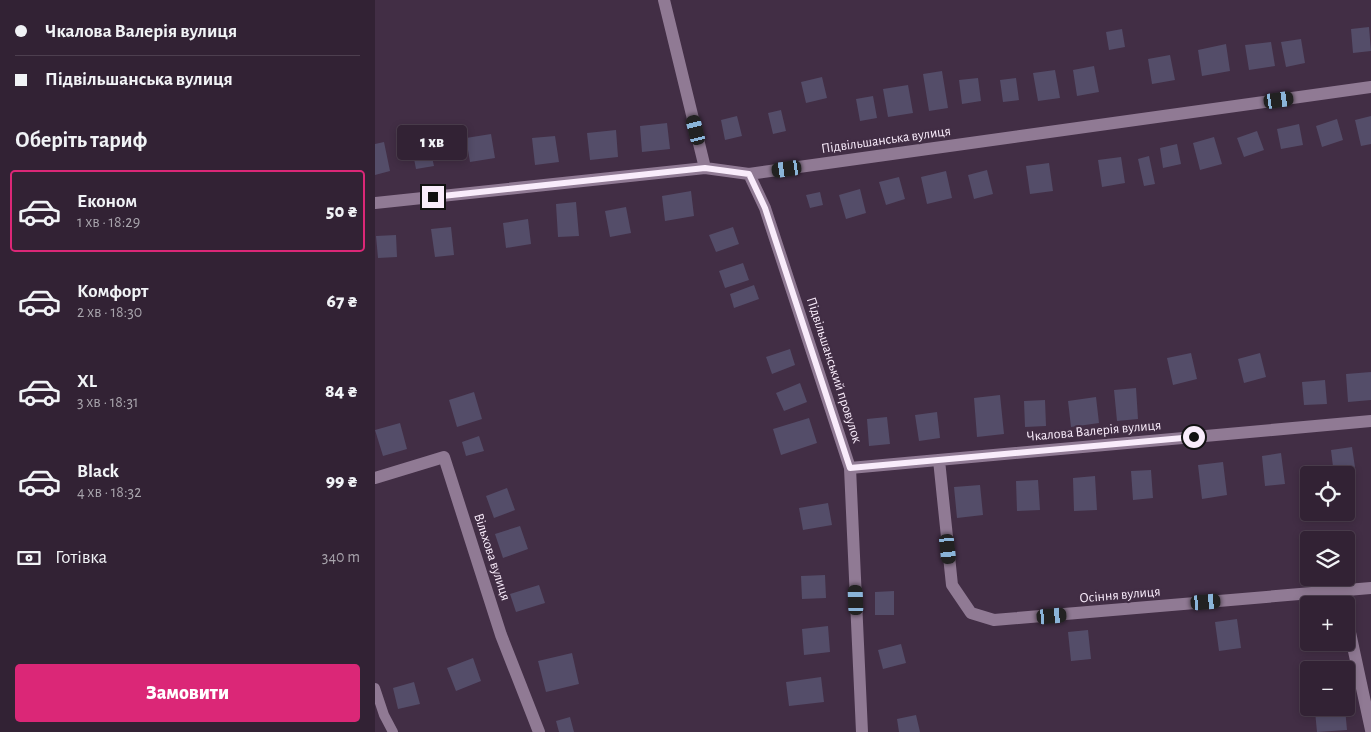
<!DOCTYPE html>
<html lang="uk">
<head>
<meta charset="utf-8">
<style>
	body { margin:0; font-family:"Alegreya Sans",sans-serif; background:#3d2f40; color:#f1f3f6; height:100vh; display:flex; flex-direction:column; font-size:19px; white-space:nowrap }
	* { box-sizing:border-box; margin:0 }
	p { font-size:16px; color:#a8a4ac }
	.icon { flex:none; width:28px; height:28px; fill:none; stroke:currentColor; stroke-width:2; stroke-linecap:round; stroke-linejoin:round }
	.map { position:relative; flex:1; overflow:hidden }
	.sheet { display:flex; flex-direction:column; background:#322234; width:375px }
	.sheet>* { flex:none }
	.banner { display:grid; align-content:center; height:110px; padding:0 15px; background:#322234 }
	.controls { position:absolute; left:925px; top:466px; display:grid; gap:10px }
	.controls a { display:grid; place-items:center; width:55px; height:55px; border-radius:5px; background:#322234; box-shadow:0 2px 8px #0003,0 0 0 1px #4d3f4f; font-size:25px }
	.end { position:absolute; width:22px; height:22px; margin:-11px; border:6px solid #f9ecfb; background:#111; box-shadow:0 0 0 2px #111 }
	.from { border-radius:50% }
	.bubble { position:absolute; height:35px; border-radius:5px; background:#322234; box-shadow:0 2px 8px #0003,0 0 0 1px #4d3f4f; font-size:16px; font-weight:800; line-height:35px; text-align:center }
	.car { position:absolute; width:15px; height:30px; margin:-15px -8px; border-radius:6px; box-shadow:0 0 4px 1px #0007; background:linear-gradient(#222 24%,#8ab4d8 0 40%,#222 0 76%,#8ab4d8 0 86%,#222 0) }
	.banner b { display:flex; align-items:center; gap:18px; height:48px; font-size:19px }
	.banner b+b { border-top:1px solid #4d3f4f }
	.banner i { width:12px; height:12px; background:#f1f3f6 }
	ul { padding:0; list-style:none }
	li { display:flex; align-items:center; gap:15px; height:82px; margin:0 10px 8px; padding:0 5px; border:2px solid transparent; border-radius:5px }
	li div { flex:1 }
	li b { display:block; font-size:19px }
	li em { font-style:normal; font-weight:800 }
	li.active { border-color:#db2777 }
	li>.icon { width:45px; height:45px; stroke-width:1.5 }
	h2 { padding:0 15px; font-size:22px; line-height:60px }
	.pay { display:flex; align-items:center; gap:12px; height:55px; padding:0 15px; font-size:19px }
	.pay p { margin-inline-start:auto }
	.primary-button { display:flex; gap:10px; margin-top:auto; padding:10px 15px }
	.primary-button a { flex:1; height:58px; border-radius:5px; background:#db2777; color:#fff; font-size:20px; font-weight:800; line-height:58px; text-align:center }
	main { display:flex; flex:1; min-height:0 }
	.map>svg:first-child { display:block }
	.building { fill:#544d69 }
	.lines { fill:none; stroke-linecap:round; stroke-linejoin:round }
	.service { stroke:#907a94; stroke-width:10 }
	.minor { stroke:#907a94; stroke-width:12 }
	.route { stroke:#f9ecfb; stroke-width:6 }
	.labels { text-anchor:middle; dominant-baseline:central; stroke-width:4.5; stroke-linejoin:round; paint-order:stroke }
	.street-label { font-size:14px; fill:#f9ecfb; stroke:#422e45 }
</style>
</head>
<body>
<main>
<section class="sheet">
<div class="banner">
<b><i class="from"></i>Чкалова Валерія вулиця</b>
<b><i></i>Підвільшанська вулиця</b>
</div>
<h2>Оберіть тариф</h2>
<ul>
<li class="active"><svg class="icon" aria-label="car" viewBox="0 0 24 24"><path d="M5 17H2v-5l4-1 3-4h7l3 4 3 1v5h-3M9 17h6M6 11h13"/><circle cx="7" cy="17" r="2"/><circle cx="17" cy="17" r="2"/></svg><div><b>Економ</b><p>1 хв · 18:29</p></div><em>50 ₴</em></li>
<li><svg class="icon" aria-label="car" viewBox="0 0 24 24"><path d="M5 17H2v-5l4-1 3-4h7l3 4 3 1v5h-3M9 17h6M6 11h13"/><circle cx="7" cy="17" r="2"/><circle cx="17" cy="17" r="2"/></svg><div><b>Комфорт</b><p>2 хв · 18:30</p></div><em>67 ₴</em></li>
<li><svg class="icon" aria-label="car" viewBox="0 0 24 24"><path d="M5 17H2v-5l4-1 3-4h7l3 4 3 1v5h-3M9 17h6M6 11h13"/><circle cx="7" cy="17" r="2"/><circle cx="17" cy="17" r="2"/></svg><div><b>XL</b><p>3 хв · 18:31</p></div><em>84 ₴</em></li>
<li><svg class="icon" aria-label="car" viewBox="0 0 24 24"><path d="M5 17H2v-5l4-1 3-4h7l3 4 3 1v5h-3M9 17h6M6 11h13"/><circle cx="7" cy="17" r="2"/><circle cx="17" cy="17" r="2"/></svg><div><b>Black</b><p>4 хв · 18:32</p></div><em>99 ₴</em></li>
</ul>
<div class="pay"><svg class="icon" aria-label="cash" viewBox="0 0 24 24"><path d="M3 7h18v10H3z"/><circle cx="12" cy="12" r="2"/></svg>Готівка<p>340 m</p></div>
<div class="primary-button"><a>Замовити</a></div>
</section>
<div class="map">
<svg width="996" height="732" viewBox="0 0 996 732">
	<rect width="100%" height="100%" fill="#422e45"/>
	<path class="building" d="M994,27L996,51L978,53L976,29Z
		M747,29L750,47L734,50L731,32Z
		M926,39L930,63L911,67L906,42Z
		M896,42L900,66L874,70L870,45Z
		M851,44L855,71L827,76L823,50Z
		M795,55L800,80L777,84L773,59Z
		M719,66L724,92L702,96L698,70Z
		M680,70L685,98L663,101L658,73Z
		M567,71L573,108L554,111L548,74Z
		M447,77L452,98L431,103L426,82Z
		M603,78L606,101L587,104L584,80Z
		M641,78L644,100L628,102L625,80Z
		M533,85L538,113L513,117L508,89Z
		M498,96L502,118L485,121L481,99Z
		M406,110L411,131L398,134L393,113Z
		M362,116L367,136L350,140L346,120Z
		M996,116V144L986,146L980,120Z
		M962,119L968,140L947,147L941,126Z
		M292,123L295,149L267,152L265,126Z
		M924,124L928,145L906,149L902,129Z
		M241,130L243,157L215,160L212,133Z
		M882,131L889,150L869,157L862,138Z
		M116,134L120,158L95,162L91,138Z
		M180,136L184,162L160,165L157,138Z
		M839,137L847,164L825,170L818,143Z
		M9,142L15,171L0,175V144Z
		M54,144L59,166L41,169L37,148Z
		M802,144L806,164L788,168L785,148Z
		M774,156L780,184L769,186L763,159Z
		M746,157L750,183L727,187L723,160Z
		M674,163L678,191L655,194L651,166Z
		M612,170L618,194L599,199L593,175Z
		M571,171L577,198L552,204L546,177Z
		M524,177L530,199L511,205L504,182Z
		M485,189L491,213L471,219L464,195Z
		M316,191L319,216L290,221L287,196Z
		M445,192L448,205L435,208L431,195Z
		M201,202L204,236L183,237L181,204Z
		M251,207L256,233L235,237L230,211Z
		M153,219L156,244L131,248L128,223Z
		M76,227L79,255L60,257L56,229Z
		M358,227L364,244L341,252L334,235Z
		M21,235L22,257L3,258L1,236Z
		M368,263L374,280L350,288L344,271Z
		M379,285L384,299L359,308L355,294Z
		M415,349L420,365L397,374L391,357Z
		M816,353L822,379L798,385L792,358Z
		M885,353L891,377L869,383L863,359Z
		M996,372V400L973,402L971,374Z
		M950,380L952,404L929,405L927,382Z
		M425,383L432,402L409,411L401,393Z
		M761,388L763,419L742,421L739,390Z
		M99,392L107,419L82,427L74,400Z
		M625,395L629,434L602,437L599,398Z
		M721,397L724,423L696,427L693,401Z
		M670,400L671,426L650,427L649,401Z
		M562,412L565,438L544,441L540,415Z
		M512,417L515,444L494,446L492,419Z
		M434,418L442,443L406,455L398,429Z
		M25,423L32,449L8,456L0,430Z
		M104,436L109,451L91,456L87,442Z
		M977,447L981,474L971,476L959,475L956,450Z
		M906,453L910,484L890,486L887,456Z
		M848,462L852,495L827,499L823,465Z
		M776,470L778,498L758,500L756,471Z
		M720,476L722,510L699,511L698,478Z
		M663,480L665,510L642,511L641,481Z
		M605,485L608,515L582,518L579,487Z
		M132,488L140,510L119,518L111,496Z
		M453,503L457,525L428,530L424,508Z
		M145,526L153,549L128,558L120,534Z
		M450,575L451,598L427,599L426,576Z
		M164,585L170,603L141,612L135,594Z
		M519,591V615H500V592Z
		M862,619L866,648L844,651L840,622Z
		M453,626L455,652L429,655L427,629Z
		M713,630L716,659L696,661L693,632Z
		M526,644L531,663L508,669L503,650Z
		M197,653L204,684L171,692L163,661Z
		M98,658L106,681L81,691L72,668Z
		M446,677L449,702L414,706L411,682Z
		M39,682L45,704L23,709L18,688Z
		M970,708L972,730L942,732L940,711Z
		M541,715L545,732H524L522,719Z
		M195,717L199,732H184L181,721Z"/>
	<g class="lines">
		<path class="service" d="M0,688L9,715L18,732"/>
		<path class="minor" d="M289,0L330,168
			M374,174L390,208L475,468L487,732
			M0,203L330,168L374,174L996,87
			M564,460L577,585L596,613L619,620L996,588
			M475,468L996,421
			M0,478L69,457L126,635L164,732
			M966,591L969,605
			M971,614L996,730"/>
	</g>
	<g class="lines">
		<path class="route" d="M58,197L330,168L374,174L390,208L475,468L819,437"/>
	</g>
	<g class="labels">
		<g class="street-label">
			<text transform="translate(511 140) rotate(-8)">Підвільшанська вулиця</text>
			<text transform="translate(459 370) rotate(72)">Підвільшанський провулок</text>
			<text transform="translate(719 431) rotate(-5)">Чкалова Валерія вулиця</text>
			<text transform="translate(117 557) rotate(72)">Вільхова вулиця</text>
			<text transform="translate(745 595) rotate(-5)">Осіння вулиця</text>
		</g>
	</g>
</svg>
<div class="controls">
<a><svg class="icon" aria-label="locate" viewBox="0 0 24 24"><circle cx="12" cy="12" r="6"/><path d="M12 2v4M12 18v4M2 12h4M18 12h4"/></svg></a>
<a><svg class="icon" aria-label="layers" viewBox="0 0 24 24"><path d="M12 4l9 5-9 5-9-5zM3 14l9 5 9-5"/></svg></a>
<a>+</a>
<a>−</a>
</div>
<i class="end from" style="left:819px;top:437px"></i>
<i class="end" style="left:58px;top:197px"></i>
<div class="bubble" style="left:22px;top:125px;width:70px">1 хв</div>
<i class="car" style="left:904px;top:100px;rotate:82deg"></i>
<i class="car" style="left:321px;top:130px;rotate:346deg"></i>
<i class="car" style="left:412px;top:169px;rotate:262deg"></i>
<i class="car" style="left:573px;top:549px;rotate:174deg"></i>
<i class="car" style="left:481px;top:600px;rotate:358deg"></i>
<i class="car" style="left:831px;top:602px;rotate:85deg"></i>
<i class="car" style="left:677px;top:616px;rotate:85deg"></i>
</div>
</main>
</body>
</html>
